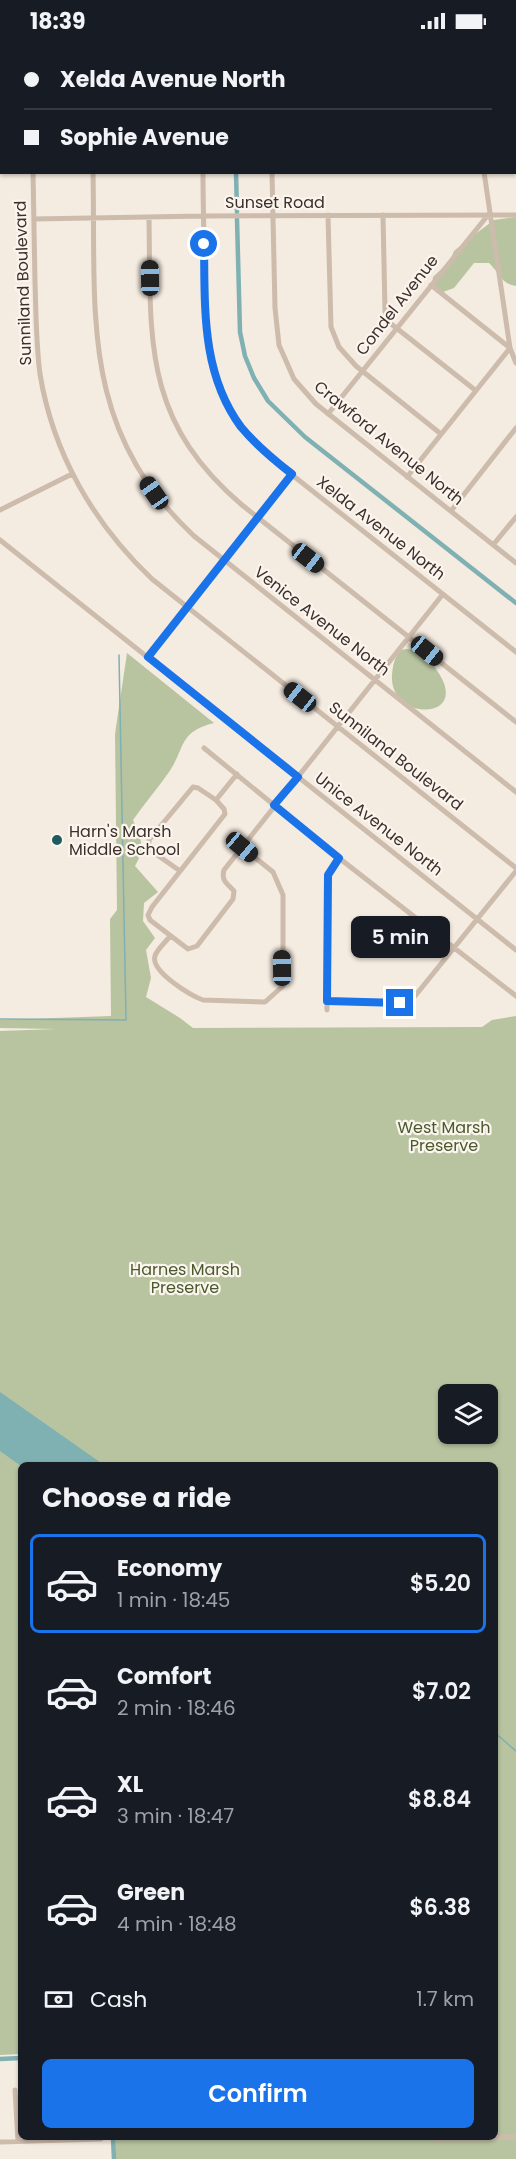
<!DOCTYPE html>
<html lang="en">
<head>
<meta charset="utf-8">
<style>
	body { margin:0; font-family:Poppins,sans-serif; background:#20242c; color:#f1f3f6; height:100vh; display:flex; flex-direction:column; font-size:22px; white-space:nowrap }
	* { box-sizing:border-box; margin:0 }
	p { font-size:20px; color:#9ea1a6 }
	.icon { flex:none; width:33px; height:33px; fill:none; stroke:currentColor; stroke-width:2; stroke-linecap:round; stroke-linejoin:round }
	.map { position:relative; flex:1; overflow:hidden }
	.panel { position:absolute; left:18px; top:1420px; width:480px; height:678px; display:flex; flex-direction:column; background:#171b24; border-radius:9px; box-shadow:0 2px 4px #0004 }
	.panel>* { flex:none }
	.banner { position:absolute; left:0px; top:0px; width:516px; height:132px; box-shadow:0 2px 4px #0004; display:grid; align-content:center; height:132px; padding:0 24px; background:#171b24 }
	.buttons { position:absolute; left:438px; top:1342px; display:grid; gap:12px }
	.buttons a { display:grid; place-items:center; width:60px; height:60px; border-radius:9px; background:#171b24; box-shadow:0 2px 4px #0004; font-size:30px }
	.end { position:absolute; width:27px; height:27px; margin:-14px; border:8px solid #1a73e8; background:#fff; box-shadow:0 0 0 3px #fff }
	.from { border-radius:50% }
	.bubble { position:absolute; height:42px; border-radius:9px; background:#171b24; box-shadow:0 2px 4px #0004; font-size:20px; font-weight:600; line-height:42px; text-align:center }
	.car { position:absolute; width:18px; height:36px; margin:-18px -9px; border-radius:8px; box-shadow:0 0 4px 2px #0007; background:linear-gradient(#222 24%,#8ab4d8 0 40%,#222 0 76%,#8ab4d8 0 86%,#222 0) }
	.banner b { display:flex; align-items:center; gap:21px; height:57px; font-size:22px }
	.banner b+b { border-top:2px solid #363941 }
	.banner i { width:15px; height:15px; background:#f1f3f6 }
	ul { padding:0; list-style:none }
	li { display:flex; align-items:center; gap:18px; height:99px; margin:0 12px 9px; padding:0 12px; border:3px solid transparent; border-radius:9px }
	li div { flex:1 }
	li b { display:block; font-size:22px }
	li em { font-style:normal; font-weight:600 }
	li.active { border-color:#1a73e8 }
	li>.icon { width:54px; height:54px; stroke-width:1.5 }
	h2 { padding:0 24px; font-size:27px; line-height:72px }
	.pay { display:flex; align-items:center; gap:15px; height:66px; padding:0 24px; font-size:22px }
	.pay p { margin-inline-start:auto }
	.button { display:flex; gap:12px; margin-top:auto; padding:12px 24px }
	.button a { flex:1; height:69px; border-radius:9px; background:#1a73e8; color:#fff; font-size:24px; font-weight:600; line-height:69px; text-align:center }
	.status { display:flex; justify-content:space-between; align-items:center; height:42px; padding:0 30px; background:#171b24; direction:ltr }
	.status svg { height:16px; fill:currentColor }
	.map>svg:first-child { display:block }
	.green { fill:#b8c4a0; fill-rule:evenodd }
	.water { fill:#7fb0b2 }
	.lines { fill:none; stroke-linecap:round; stroke-linejoin:round }
	.stream { stroke:#7fb0b2; stroke-width:1.5 }
	.canal { stroke:#7fb0b2; stroke-width:4.5 }
	.minor { stroke:#cdbbac; stroke-width:5 }
	.route { stroke:#1a73e8; stroke-width:8 }
	.poi-dot { fill:#1f5a5e; stroke:#fbf5ee; stroke-width:2 }
	.labels { text-anchor:middle; dominant-baseline:central; stroke-width:4.5; stroke-linejoin:round; paint-order:stroke }
	.street-label { font-size:16px; fill:#3b302b; stroke:#fbf5ee }
	.poi-label { font-size:16px; fill:#3b302b; stroke:#fbf5ee; text-anchor:start }
	.park-label { font-size:16px; fill:#4a5a2e; stroke:#fbf5ee }
</style>
</head>
<body>
<div class="status"><b>18:39</b><svg viewBox="0 0 49 12"><path d="M0 12V9h3v3zM5 12V6h3v6zM10 12V3h3v9zM15 12V0h3v12zM26 1h20v11H26zM47 4h2v5h-2z"/></svg></div>
<div class="map">
<svg width="516" height="2117" viewBox="0 0 516 2117">
	<rect width="100%" height="100%" fill="#f4ebe1"/>
	<path class="green" d="M516,175V244C501,242 499,230 489,221H474L454,246L443,250L432,243L433,235L450,219L454,209L466,199L494,178Z
		M406,607C423,608 429,616 438,630C471,679 389,680 392,633C393,623 394,616 401,608Z
		M127,611L214,681C178,690 186,705 169,730C158,746 144,762 133,778C141,797 146,805 135,824L158,850L144,861L143,879L155,896L146,908L151,936L146,955L180,976L193,986L482,985L492,978L516,974V2117H116L115,2096H495V1424H21V2012L0,2013V989L56,987L0,986V978L111,974L110,877L117,868L115,692ZM448,1353H488V1392H448Z"/>
	<path class="water" d="M0,1350L104,1423L21,1424L0,1409Z"/>
	<g class="lines">
		<path class="stream" d="M0,977L126,978L119,613
			M495,1691L516,1709"/>
		<path class="canal" d="M514,20H516
			M0,22H2
			M514,103L516,113
			M236,130L237,170
			M237,177L240,290L245,314L254,336L268,359L305,395L516,561
			M0,2017L21,2016
			M113,2096L114,2117"/>
		<path class="minor" d="M30,0V2
			M253,0V2
			M0,65H2
			M33,130C34,167 34,204 35,240C36,271 36,302 40,332C53,412 94,482 152,537L516,826
			M93,130C96,274 79,386 194,494L516,750
			M203,130C203,166 204,201 205,236C206,314 210,361 272,417L516,610
			M272,130L275,266L279,303L294,337L316,362L516,521
			M484,130L510,306L516,321
			M328,173L331,285L339,305L356,324L441,392
			M383,173L385,269L390,281L475,348
			M149,175C151,296 141,377 242,463L516,680
			M34,177L203,174L516,173
			M328,372L488,173
			M407,435L510,306L431,243
			M0,468L72,432
			M451,469L516,386
			M0,498L516,908
			M493,503L516,475
			M148,615L292,432
			M204,706L339,816L516,954
			M237,732L216,758L224,767L225,772L152,865L148,873L150,878L188,907L197,904L233,857L234,849C227,841 221,839 224,828L443,552
			M180,829L153,810L149,804V798L193,745L198,746L216,758
			M170,894C166,900 157,907 155,914C150,929 191,954 203,958L265,960L283,944V853L273,830L242,805
			M327,959L400,961L415,954L516,829
			M327,968L328,833L339,816
			M15,2048L18,2099
			M495,2095H516
			M436,2098L493,2096
			M0,2100L101,2097"/>
	</g>
	<g class="lines">
		<path class="route" d="M204,202C205,265 201,331 241,385C256,403 274,418 292,432L148,615L298,735L274,763L339,816L328,833L327,959L400,961"/>
	</g>
	<circle class="poi-dot" cx="57" cy="798" r="6"/>
	<g class="labels">
		<g class="street-label">
			<text x="275" y="160">Sunset Road</text>
			<text transform="translate(23 241) rotate(-92)">Sunniland Boulevard</text>
			<text transform="translate(397 263) rotate(-52)">Condel Avenue</text>
			<text transform="translate(389 401) rotate(39)">Crawford Avenue North</text>
			<text transform="translate(381 486) rotate(38)">Xelda Avenue North</text>
			<text transform="translate(322 579) rotate(38)">Venice Avenue North</text>
			<text transform="translate(396 714) rotate(38)">Sunniland Boulevard</text>
			<text transform="translate(379 782) rotate(38)">Unice Avenue North</text>
		</g>
		<g class="poi-label">
			<text x="69" y="789">Harn's Marsh<tspan x="69" dy="18">Middle School</tspan></text>
		</g>
		<g class="park-label">
			<text x="444" y="1085">West Marsh<tspan x="444" dy="18">Preserve</tspan></text>
			<text x="185" y="1227">Harnes Marsh<tspan x="185" dy="18">Preserve</tspan></text>
		</g>
	</g>
</svg>
<div class="buttons">
<a><svg class="icon" aria-label="layers" viewBox="0 0 24 24"><path d="M12 4l9 5-9 5-9-5zM3 14l9 5 9-5"/></svg></a>
</div>
<i class="end from" style="left:204px;top:202px"></i>
<i class="end" style="left:400px;top:961px"></i>
<div class="bubble" style="left:351px;top:874px;width:99px">5 min</div>
<i class="car" style="left:150px;top:236px;rotate:359deg"></i>
<i class="car" style="left:154px;top:451px;rotate:325deg"></i>
<i class="car" style="left:308px;top:516px;rotate:128deg"></i>
<i class="car" style="left:427px;top:609px;rotate:129deg"></i>
<i class="car" style="left:300px;top:655px;rotate:308deg"></i>
<i class="car" style="left:242px;top:805px;rotate:130deg"></i>
<i class="car" style="left:282px;top:926px;rotate:359deg"></i>
<div class="banner">
<b><i class="from"></i>Xelda Avenue North</b>
<b><i></i>Sophie Avenue</b>
</div>
<section class="panel">
<h2>Choose a ride</h2>
<ul>
<li class="active"><svg class="icon" aria-label="car" viewBox="0 0 24 24"><path d="M5 17H2v-5l4-1 3-4h7l3 4 3 1v5h-3M9 17h6M6 11h13"/><circle cx="7" cy="17" r="2"/><circle cx="17" cy="17" r="2"/></svg><div><b>Economy</b><p>1 min · 18:45</p></div><em>$5.20</em></li>
<li><svg class="icon" aria-label="car" viewBox="0 0 24 24"><path d="M5 17H2v-5l4-1 3-4h7l3 4 3 1v5h-3M9 17h6M6 11h13"/><circle cx="7" cy="17" r="2"/><circle cx="17" cy="17" r="2"/></svg><div><b>Comfort</b><p>2 min · 18:46</p></div><em>$7.02</em></li>
<li><svg class="icon" aria-label="car" viewBox="0 0 24 24"><path d="M5 17H2v-5l4-1 3-4h7l3 4 3 1v5h-3M9 17h6M6 11h13"/><circle cx="7" cy="17" r="2"/><circle cx="17" cy="17" r="2"/></svg><div><b>XL</b><p>3 min · 18:47</p></div><em>$8.84</em></li>
<li><svg class="icon" aria-label="car" viewBox="0 0 24 24"><path d="M5 17H2v-5l4-1 3-4h7l3 4 3 1v5h-3M9 17h6M6 11h13"/><circle cx="7" cy="17" r="2"/><circle cx="17" cy="17" r="2"/></svg><div><b>Green</b><p>4 min · 18:48</p></div><em>$6.38</em></li>
</ul>
<div class="pay"><svg class="icon" aria-label="cash" viewBox="0 0 24 24"><path d="M3 7h18v10H3z"/><circle cx="12" cy="12" r="2"/></svg>Cash<p>1.7 km</p></div>
<div class="button"><a>Confirm</a></div>
</section>
</div>
</body>
</html>
